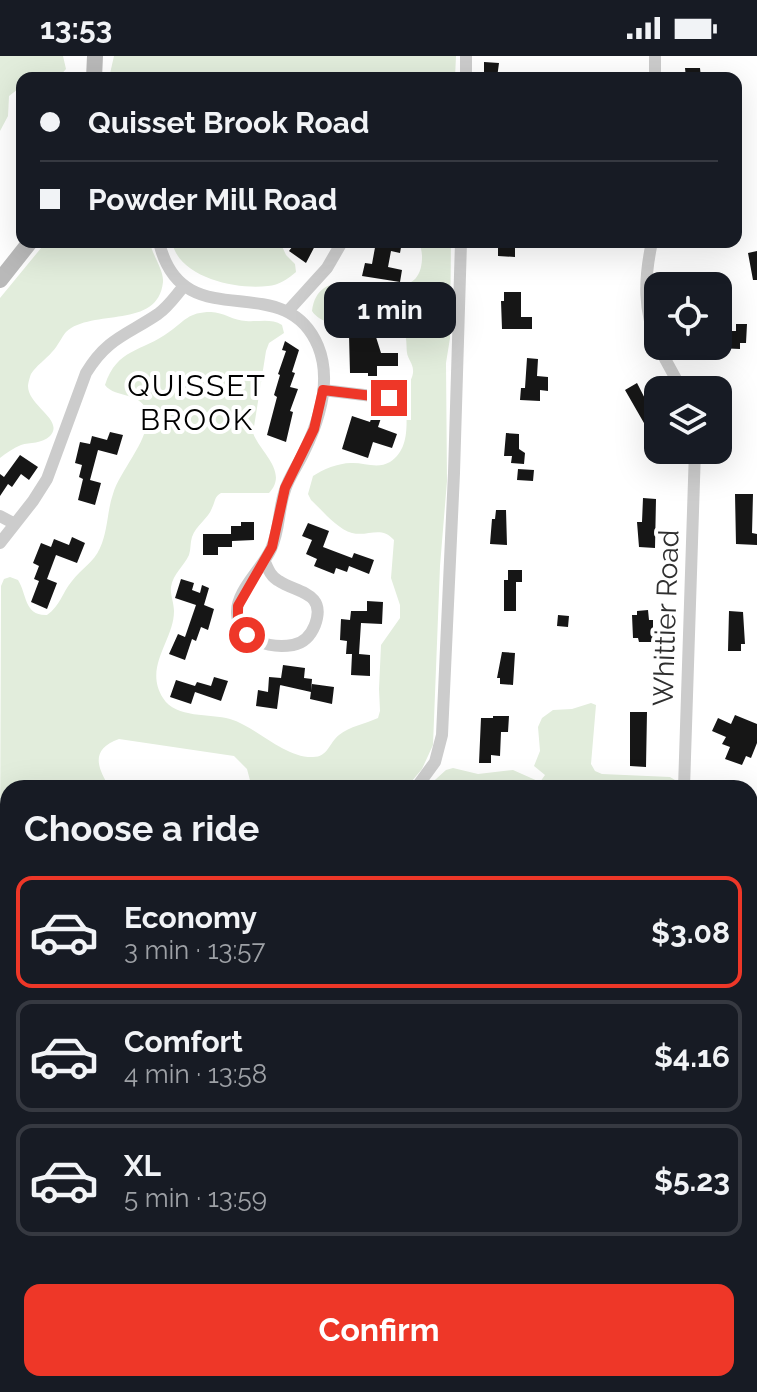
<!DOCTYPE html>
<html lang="en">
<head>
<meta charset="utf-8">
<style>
	body { margin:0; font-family:Raleway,sans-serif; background:#20242c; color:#f1f3f6; height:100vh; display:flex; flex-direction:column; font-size:30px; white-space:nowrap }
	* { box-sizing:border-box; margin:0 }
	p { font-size:26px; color:#9ea1a6 }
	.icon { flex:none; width:44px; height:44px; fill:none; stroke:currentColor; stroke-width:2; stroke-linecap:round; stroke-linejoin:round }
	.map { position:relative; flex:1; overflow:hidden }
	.panel { position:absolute; left:0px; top:724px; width:758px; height:612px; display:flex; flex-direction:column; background:#171b24; border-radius:24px 24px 0 0; box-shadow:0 8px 32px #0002 }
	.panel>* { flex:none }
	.guide { position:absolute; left:16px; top:16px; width:726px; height:176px; border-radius:16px; box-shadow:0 8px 32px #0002; display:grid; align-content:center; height:176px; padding:0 24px; background:#171b24 }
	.controls { position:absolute; left:644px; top:216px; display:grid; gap:16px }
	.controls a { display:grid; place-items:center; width:88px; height:88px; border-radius:16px; background:#171b24; box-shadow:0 8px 32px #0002; font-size:40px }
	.end { position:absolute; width:36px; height:36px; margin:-18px; border:10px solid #ee3728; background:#fff; box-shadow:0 0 0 4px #fff }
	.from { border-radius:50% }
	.bubble { position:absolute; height:56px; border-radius:16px; background:#171b24; box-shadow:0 8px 32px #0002; font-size:26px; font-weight:700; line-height:56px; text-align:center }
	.guide b { display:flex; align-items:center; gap:28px; height:76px; font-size:30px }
	.guide b+b { border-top:2px solid #363941 }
	.guide i { width:20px; height:20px; background:#f1f3f6 }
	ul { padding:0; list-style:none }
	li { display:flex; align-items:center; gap:24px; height:112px; margin:0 16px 12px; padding:0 8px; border:4px solid #363941; border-radius:16px }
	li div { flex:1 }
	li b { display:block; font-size:30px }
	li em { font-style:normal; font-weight:700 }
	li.current { border-color:#ee3728 }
	li>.icon { width:72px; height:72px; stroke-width:1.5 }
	h2 { padding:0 24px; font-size:36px; line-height:96px }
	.button { display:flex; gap:16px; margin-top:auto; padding:16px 24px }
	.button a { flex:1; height:92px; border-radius:16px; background:#ee3728; color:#fff; font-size:32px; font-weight:700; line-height:92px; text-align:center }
	.status { display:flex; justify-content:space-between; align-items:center; height:56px; padding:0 40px; background:#171b24; direction:ltr }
	.status svg { height:22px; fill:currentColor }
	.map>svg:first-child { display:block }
	.green { fill:#e2eddc }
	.building { fill:#161616 }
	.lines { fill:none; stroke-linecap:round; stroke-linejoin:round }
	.minor { stroke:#ccc; stroke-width:12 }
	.secondary { stroke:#b9b9b9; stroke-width:16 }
	.route { stroke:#ee3728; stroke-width:10 }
	.labels { text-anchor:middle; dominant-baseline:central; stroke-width:8; stroke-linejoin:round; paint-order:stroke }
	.street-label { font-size:28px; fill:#2f2f2f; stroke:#fff }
	.neighbourhood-label { font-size:30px; letter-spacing:2px; fill:#000; stroke:#fff }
</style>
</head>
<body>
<div class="status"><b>13:53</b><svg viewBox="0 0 49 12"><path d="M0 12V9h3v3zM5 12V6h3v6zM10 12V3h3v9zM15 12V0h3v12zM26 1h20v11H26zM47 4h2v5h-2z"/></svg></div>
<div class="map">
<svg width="757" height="1336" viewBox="0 0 757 1336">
	<rect width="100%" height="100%" fill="#fff"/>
	<path class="green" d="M0,0H63L66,13L58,22H22V30L9,40L8,60L0,75Z
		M114,0H456L455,22H243L222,17L213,22H109Z
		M46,186H150C152,199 164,214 163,226C158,274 92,252 66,276C61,282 58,290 52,296C46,303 36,310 31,318C30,320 28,328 28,330C28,350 65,364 50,380C42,388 30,386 21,389C14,392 6,397 0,402V242Z
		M172,186H280L286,199L295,208L296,216C288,223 279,229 268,230C237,234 179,222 172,186Z
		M419,186H451L450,282L446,307L447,425L440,510L433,689L422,713L406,732H320L306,727L292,732H252L247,713L234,700L119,683C91,693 96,710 110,732H8V808L0,805L1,530L4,523L10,521L18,524C27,538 24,560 47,559C60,550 62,537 72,525C81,513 94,506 100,492C108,475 107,455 113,438C120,414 150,384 147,359C145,335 115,343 105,329C117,292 142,296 169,276C185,265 188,256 211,256C223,256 234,265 246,265C259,266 271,262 282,269L284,277L269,287L266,295L253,377C260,396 289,416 269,437H221C214,441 216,444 212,452C208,463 196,469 192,481C190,487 191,493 189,499C184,510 173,518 171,531C170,538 174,547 174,555C174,585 143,610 163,642C176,663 210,657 230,663C257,671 284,702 313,701C328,701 329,687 339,679C350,670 365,668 378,662L380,655L379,633L381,589L400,562V549L391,522L394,484C381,469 368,481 352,477C337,473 322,454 311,444L308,438L313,420C323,413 341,406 353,407C365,407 378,413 390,406C413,391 405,360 406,337C407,329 414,321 413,314C413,308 408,303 407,297C406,283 408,273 393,266C383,261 374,268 363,269C346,270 322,270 312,255C320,193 410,260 421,211C423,202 422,194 419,186Z
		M591,647L596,649L591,708L595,715L602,718L670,721L675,724L674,729L669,732L617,729L584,732H426L446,714L453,712L478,718L513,714L540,726L545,719L534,710L540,695L538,671L542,662L553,654L572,653Z
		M0,1018H8V1058L0,1053Z
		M750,1303L757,1305V1336H684V1328H750Z"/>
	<path class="building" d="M484,6L499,7L497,22H484Z
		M685,12H700L701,22H686Z
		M296,186H317L306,207L289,195Z
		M376,186H402L400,197L391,195L388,211L402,214L400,226L362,220L365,207L372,208Z
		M498,186L515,188V201L498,200Z
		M757,195V224H753L748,197Z
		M504,236H521V261H532V273H502L501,245H504Z
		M736,268H747L746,287H740V293L718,292V275H736Z
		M349,279L376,281L381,297H398V310H377V323H368V317H350Z
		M285,285L299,294L292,316L295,317L290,331L298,333L290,355L293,356L286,386L267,379L277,341L274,339L280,319L278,318L286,295L282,294Z
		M527,302L538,303L537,320L548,321V335L540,334V345L520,344L521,332H525Z
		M637,327L658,368L648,374L625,334Z
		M352,360L370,366L372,360L381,362L378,371L397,378L392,392L373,386L368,402L342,393Z
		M110,376L123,379L117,399L98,394L90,424L101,427L95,449L78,444L83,423L79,421L82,409L75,407L80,386L90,388L92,380L107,384Z
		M506,377L519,378V393L525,397L524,408L511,407L512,400H504Z
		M20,399L38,411L29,424L21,418L12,431L8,428L0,440V418L4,421Z
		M518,413L534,414L533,425L517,424Z
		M735,438H753L752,477L757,478V489L736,488Z
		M643,442L656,443L655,492L639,491L637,466H642Z
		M496,454H506L507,489L490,488L492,463H495Z
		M241,466H254V484L232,485V491H218V499H203V478H231V470H241Z
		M308,467L329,475L323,491L352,502L354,497L374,504L369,518L349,510L347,516L336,512L334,518L314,510L317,503L306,498L312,484L302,480Z
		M72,481L85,487L77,507L56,499L47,523L57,527L47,553L31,546L39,525L34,523L39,510L33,507L41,487L51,491L54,483L69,489Z
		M508,514H522V526H516V555H504V524H508Z
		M181,523L194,527L192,534L200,537L202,529L209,532L204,549L214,553L208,574L201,571L196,585L192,583L185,604L169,598L178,578L185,581L196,549L175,542Z
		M367,545L383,546L382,568L361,567L359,598L370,599V620L351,619L352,598H346L347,585L340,584L341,563L350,564L351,555H367Z
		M648,554L649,564H653V586H639L638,582H633L632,559H637V555Z
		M729,555L743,556L745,588H741V595H728Z
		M558,559L569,560L568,571L557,570Z
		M502,596L515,597L513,629L500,628V622H497Z
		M283,609L305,612L304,622L312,623L311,636L280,629Z
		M214,621L228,625L221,645L195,636L191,648L170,641L176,624L195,630L197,626L211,630Z
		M269,621L281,622L277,653L256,650L258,634L268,636Z
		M312,628L334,631L332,648L310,643Z
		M630,656H647L646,711L630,710Z
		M735,659L757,668V687L751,702L746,700L742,709L725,703L730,691L722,688L726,681L712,675L718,662L731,668Z
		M493,660H509L508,676H501L500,700L491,699V707H479L481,662H493Z"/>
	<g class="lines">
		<path class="minor" d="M655,0V22
			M466,22V0
			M159,186C182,285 284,209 318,290C332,324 319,365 304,396C298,409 289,421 285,434C278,454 280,474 271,493C262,513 236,535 237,557C238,584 271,593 293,589C304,587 311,579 315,569C327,536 297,537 279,525C271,521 268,513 265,506
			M652,186C644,223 643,254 658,289
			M288,255L327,212L342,186
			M658,290L682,334
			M323,334L389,342
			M0,460L15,468
			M0,487L33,445L47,423L86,317C107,282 127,279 158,258C169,250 176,239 184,230
			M416,732L435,706L442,679L454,417L461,186
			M684,732L695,394
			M750,882L757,883
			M0,947H8
			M750,1170H757
			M0,1209H8"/>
		<path class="secondary" d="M94,22L95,0
			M0,224L30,186"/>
	</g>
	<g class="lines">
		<path class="route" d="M247,579L238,565V550L272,491L285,432L314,373L323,334L389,342"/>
	</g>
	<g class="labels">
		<g class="street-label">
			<text transform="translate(666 562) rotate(-88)">Whittier Road</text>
		</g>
		<g class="neighbourhood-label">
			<text x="197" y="329">QUISSET<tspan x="197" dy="34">BROOK</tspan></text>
		</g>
	</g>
</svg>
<div class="controls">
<a><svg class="icon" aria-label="locate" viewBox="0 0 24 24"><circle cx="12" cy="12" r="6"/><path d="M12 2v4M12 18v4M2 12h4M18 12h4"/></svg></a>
<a><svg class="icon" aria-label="layers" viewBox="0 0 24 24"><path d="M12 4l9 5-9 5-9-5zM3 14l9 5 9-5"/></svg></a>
</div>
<i class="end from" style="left:247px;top:579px"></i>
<i class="end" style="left:389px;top:342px"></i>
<div class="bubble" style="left:324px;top:226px;width:132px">1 min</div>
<div class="guide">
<b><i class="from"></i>Quisset Brook Road</b>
<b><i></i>Powder Mill Road</b>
</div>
<section class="panel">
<h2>Choose a ride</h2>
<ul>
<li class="current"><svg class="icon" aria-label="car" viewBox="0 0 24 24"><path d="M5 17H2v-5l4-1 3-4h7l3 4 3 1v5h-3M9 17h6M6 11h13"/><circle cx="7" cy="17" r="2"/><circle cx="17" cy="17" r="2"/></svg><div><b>Economy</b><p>3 min · 13:57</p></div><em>$3.08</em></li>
<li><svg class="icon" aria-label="car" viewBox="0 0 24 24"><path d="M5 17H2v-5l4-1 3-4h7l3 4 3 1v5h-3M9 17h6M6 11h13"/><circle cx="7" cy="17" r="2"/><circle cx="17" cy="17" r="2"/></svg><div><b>Comfort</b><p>4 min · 13:58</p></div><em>$4.16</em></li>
<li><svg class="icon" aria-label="car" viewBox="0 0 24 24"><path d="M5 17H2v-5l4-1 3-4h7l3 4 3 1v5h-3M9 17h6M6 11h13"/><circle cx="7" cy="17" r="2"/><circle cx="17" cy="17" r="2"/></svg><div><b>XL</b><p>5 min · 13:59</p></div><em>$5.23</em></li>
</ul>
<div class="button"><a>Confirm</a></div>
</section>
</div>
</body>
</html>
